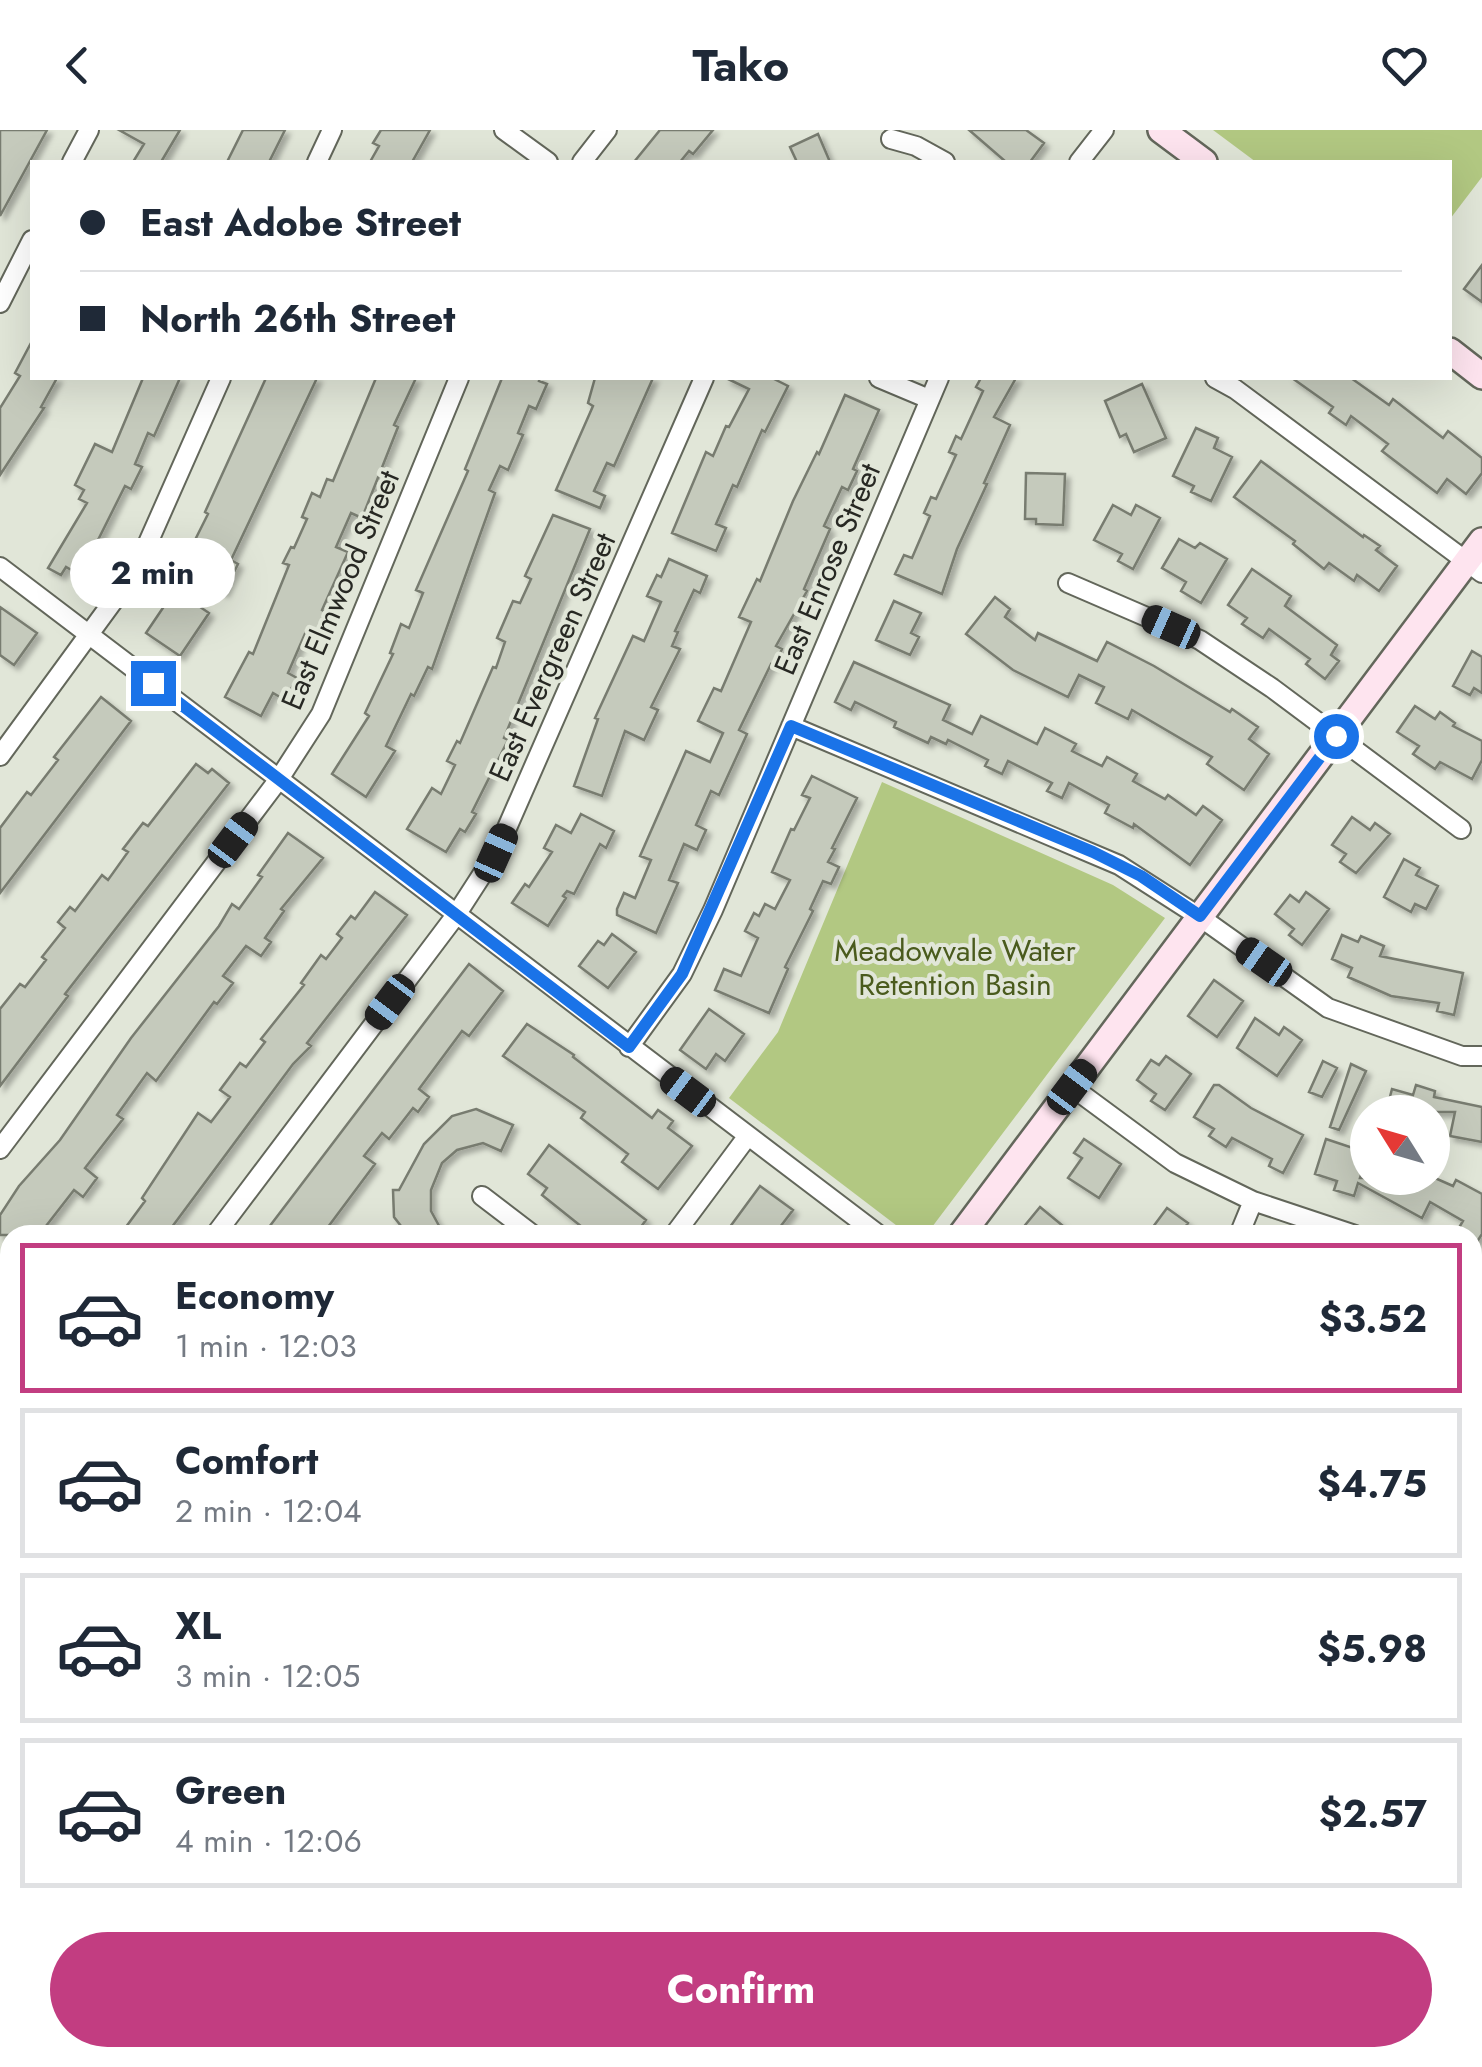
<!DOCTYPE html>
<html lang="en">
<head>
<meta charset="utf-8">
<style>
	body { margin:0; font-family:Jost,sans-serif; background:#f2f2f3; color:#1f2937; height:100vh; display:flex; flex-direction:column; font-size:38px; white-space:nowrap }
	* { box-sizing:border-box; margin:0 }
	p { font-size:32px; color:#747a83 }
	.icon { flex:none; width:55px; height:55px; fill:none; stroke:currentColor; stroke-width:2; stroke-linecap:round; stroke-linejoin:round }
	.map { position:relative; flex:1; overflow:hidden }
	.panel { position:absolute; left:0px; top:1095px; width:1482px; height:842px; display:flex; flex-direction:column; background:#fff; border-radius:30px 30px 0 0; box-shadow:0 10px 40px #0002 }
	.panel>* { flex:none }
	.banner { position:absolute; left:30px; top:30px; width:1422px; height:220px; border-radius:0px; box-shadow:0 10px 40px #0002; display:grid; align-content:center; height:220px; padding:0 50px; background:#fff }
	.needle { width:65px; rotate:307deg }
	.controls { position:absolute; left:1350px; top:965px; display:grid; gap:20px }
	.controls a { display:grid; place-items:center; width:100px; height:100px; border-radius:50%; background:#fff; box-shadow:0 10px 40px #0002; font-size:50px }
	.end { position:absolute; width:45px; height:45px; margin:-22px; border:12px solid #1a73e8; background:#fff; box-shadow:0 0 0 5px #fff }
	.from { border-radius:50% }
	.bubble { position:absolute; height:70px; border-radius:35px; background:#fff; box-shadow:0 10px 40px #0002; font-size:32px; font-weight:700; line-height:70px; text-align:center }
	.car { position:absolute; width:30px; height:60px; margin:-30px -15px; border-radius:12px; box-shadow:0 0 8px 2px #0007; background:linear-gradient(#222 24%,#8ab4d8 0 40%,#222 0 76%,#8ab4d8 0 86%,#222 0) }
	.banner b { display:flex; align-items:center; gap:35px; height:95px; font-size:38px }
	.banner b+b { border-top:2px solid #e0e1e3 }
	.banner i { width:25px; height:25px; background:#1f2937 }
	ul { padding:18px 0 0; list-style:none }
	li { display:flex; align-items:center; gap:30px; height:150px; margin:0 20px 15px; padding:0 30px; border:5px solid #e0e1e3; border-radius:0px }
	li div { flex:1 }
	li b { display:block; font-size:38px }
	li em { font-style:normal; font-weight:700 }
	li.selected { border-color:#c23d81 }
	li>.icon { width:90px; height:90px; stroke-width:1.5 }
	.cta { display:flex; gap:20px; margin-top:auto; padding:20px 50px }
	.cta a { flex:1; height:115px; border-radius:60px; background:#c23d81; color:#fff; font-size:40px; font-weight:700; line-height:115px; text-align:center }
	header { display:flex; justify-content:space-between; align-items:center; height:130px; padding:0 50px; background:#fff; font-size:45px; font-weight:700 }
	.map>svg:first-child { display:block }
	.built { fill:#d3dac6 }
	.green { fill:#b2c882 }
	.building { fill:#c5cabc; stroke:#787c70; stroke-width:2.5; filter:url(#shadow) }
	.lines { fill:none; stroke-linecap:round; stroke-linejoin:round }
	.street-casing { stroke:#63675b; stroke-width:22 }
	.secondary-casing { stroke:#63675b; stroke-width:30 }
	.street { stroke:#fff; stroke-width:18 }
	.secondary { stroke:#fee4ef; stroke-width:25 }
	.route { stroke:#1a73e8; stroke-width:12 }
	.labels { text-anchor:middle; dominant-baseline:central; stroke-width:8; stroke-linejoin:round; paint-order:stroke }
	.street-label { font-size:30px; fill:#272823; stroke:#e1e6d8 }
	.park-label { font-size:30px; fill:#4a5b1d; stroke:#e1e6d8 }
</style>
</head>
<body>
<header><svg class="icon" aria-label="back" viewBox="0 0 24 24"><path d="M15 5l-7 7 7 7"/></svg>Tako<svg class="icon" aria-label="heart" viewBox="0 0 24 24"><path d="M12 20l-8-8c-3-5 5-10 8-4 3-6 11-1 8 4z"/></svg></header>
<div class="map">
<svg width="1482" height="1937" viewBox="0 0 1482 1937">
	<defs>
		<filter id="shadow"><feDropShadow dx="4.5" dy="4.5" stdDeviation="2.5" flood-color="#0004"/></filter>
	</defs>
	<rect width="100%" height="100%" fill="#e1e6d8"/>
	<path class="built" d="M372,1928H1056L1068,1937H365Z"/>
	<path class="green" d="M1213,0H1482V47L1450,89V32H1256Z
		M882,652L1113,755L1165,788L926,1105H909L729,968L778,902Z"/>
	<path class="building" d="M0,0H47L0,86Z
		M119,0H180L161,32H133L144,14Z
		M243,0H285L269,32H227Z
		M381,0H430L412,32H370L379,16L373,13Z
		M660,0H713L693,24L689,21L680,32H634Z
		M969,0H1026L1044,13L1030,32H1006Z
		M818,4L830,32H797L790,17Z
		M1482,135V172L1464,159Z
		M32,211V248H57L41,277L44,278L0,345V278L20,246L15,243Z
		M143,248H180L154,306L148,303L135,334L142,337L131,359L125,356L89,428L84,425L75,442L66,437L61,445L48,438L87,373L79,369L84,360L75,355L95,314L112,322Z
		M266,248H317L231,430L238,434L224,462L180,440L208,384L205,382Z
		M376,248H416L394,295L398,297L362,388L351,383L336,417L348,422L322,480L325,482L317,503L307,499L288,543L297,548L285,570L273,563L261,586L225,567L249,522L253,524L289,435L283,433L291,417L294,418L307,389L302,387L312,363L320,367L327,349L333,351Z
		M502,248H540L539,251L547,254L536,279L529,276L518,303L523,305L508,340L500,336L489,360L495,363L432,539L428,537L414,566L411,564L386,616L395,621L366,667L332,644L369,586L365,583L393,524L390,523L401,494L409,498L423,463L416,460L468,341L465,339Z
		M595,248H653L614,336L607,333L594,361L605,366L600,378L556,360L593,276L588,273Z
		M726,248H772L788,256L765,302L762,300L737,357L733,355L716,394L726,398L716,421L672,403L706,322L713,326L726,296L729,297L749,259Z
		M981,248H1016L994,287L1010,295L984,353L987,354L957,419L942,464L895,444L904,425L912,428L930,386L924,383L931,367L936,369L956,325L949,322L956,306L961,309L983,261L976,257Z
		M1292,248H1351L1389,275L1393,269L1443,308L1448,301L1482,328V343L1466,364L1447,349L1437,363L1382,321L1388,314L1351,286L1346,295L1329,283L1333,277Z
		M1142,254L1166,308L1134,322L1126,304L1120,307L1105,271Z
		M845,265L879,280L853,339L857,341L848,360L842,357L824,396L830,399L804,459L807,461L776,516L782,519L774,536L771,534L739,600L747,604L730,641L719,665L711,661L696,695L706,700L697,720L684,714L669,750L678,753L656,803L617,785V779L624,763L635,768L651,730L640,726L686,621L710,632L723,603L698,591L714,558L721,561L751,492L739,487L757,449L760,451L793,371L817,322L819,324Z
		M1196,298L1218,308L1214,318L1232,327L1211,371L1191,362L1194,356L1173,346Z
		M1261,331L1363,407L1364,405L1380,416L1376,420L1397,436L1379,461L1357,445L1354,451L1329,433L1324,439L1293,414L1295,411L1234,367Z
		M1026,343L1065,344L1063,395L1036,394V389H1025Z
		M1113,375L1131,385L1136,375L1160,388L1133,439L1118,431L1122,424L1094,410Z
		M553,385L590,399L504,608L508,610L472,682L476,684L465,702L460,699L446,722L407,699L432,658L441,664L455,635L447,631L457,611L460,613L493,537L496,538L505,512L497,508L513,471L520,473L531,449L525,446Z
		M1179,409L1195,418L1200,413L1227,429L1201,473L1181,461L1186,452L1162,438Z
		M669,429L707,446L700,463L694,460L675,501L678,502L672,516L680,519L651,577L658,580L644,610L625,601L602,666L574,656L598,589L595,588L633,506L644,511L661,472L647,466L657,445L661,447Z
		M1252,439L1291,466L1285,476L1337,515L1331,525L1339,531L1325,549L1306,534L1310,529L1269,499L1263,508L1242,494L1247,488L1228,475Z
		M175,460L209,483L180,526L146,503Z
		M995,467L1010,479L1005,487L1035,510L1038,503L1097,531L1107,512L1154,536L1230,582L1232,579L1258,597L1249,609L1269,624L1244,660L1207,634L1212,627L1132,580L1128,589L1096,573L1104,557L1079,545L1068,567L1013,540L966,504Z
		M894,471L921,483L911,503L919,507L910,525L876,510Z
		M0,477L37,503L14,535L0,525Z
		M1472,521L1482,527V563L1474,558L1470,565L1453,556Z
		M854,532L950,575L943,590L972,604L981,586L1037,614L1045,598L1076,614L1072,621L1102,636L1107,627L1137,644L1133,651L1165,669L1168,665L1196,685L1203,676L1222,690L1190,735L1134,694L1133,698L1105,683L1109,675L1069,653L1062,668L1047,661L1052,653L1008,631L1002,644L985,636L988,630L948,610L946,614L931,607L928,613L894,597L896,592L855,572L851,580L835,572Z
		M101,567L131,591L0,763V698L27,662L31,665L58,630L54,627Z
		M1415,576L1435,589L1440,582L1455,593L1453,596L1482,611V630L1472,649L1440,632L1435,639L1413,624L1419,616L1397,602Z
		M196,634L208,643L212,639L229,653L65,864L68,866L0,956V879L20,854L25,857L46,830L42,827L65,798L58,792L70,777L75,781L102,745L108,750L128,722L123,719L143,693L148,696Z
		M812,646L857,668L832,718L835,719L828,732L839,737L831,754L823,751L810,779L813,781L785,837L788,839L769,883L715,860L724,839L741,846L758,808L745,801L754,783L759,786L765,774L775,779L790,750L772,742L791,699L794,700L810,668L802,665Z
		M581,684L614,701L606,718L600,714L574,764L567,761L563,766L566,768L548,796L512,773L525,754L529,757L552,722L544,718L556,695L571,703Z
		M1352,687L1370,700L1375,693L1390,704L1356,743L1340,732L1346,724L1332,715Z
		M288,703L323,728L281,779L284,781L265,808L271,812L261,826L246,816L223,846L233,853L217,874L214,872L156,951L147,943L117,985L123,989L85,1038L97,1048L83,1067L74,1060L39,1105H0V1085L19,1056L60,1010L131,908L219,796L232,774L239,779L262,747L258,745Z
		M1404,729L1420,738L1416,745L1438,756L1426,779L1415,774L1411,782L1384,767Z
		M375,762L407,785L307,913L311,916L293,934L166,1105H120L145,1071L142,1068L198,983L211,992L230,967L220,960L240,933L246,937L265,912L261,909L304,855L301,853L321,825L326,829L342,808L337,804L351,786L355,789Z
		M1306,762L1329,779L1302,815L1289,805L1294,799L1275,784L1290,765L1299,772Z
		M612,804L636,822L608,858L579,836L598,811L604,815Z
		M1342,805L1358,812L1361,806L1384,816L1380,826L1463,843L1454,885L1437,881L1439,873L1391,866L1348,847L1352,838L1332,829Z
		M469,834L503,861L469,906L462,901L419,959L429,967L418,982L413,978L389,1009L382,1003L364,1026L375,1034L322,1105H263Z
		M1214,850L1243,871L1217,907L1188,886Z
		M709,879L744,904L725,931L716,924L706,939L680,920Z
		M1255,888L1279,905L1284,897L1302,910L1277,946L1237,918Z
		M527,894L574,925L573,927L652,988L658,980L673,991L668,998L692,1016L658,1059L622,1032L628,1024L581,988L585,982L503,926Z
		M1166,926L1191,944L1165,980L1151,971L1156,964L1137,950L1151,930L1159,935Z
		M1323,931L1337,938L1322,967L1309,962Z
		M1351,934L1366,941L1339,1000L1330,997Z
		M1214,955H1219L1251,978L1303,1005L1283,1043L1269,1036L1272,1029L1232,1008L1226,1017L1209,1006L1214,999L1194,987Z
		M1416,955L1435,961L1434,967L1482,977V1012L1450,1006L1455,982H1386L1392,959L1413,965Z
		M476,979L513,995L501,1021L483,1013L457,1020L442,1033L431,1060V1081L444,1105H408L394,1087L393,1060H399L424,1014L452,986Z
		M1084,1009L1121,1034L1099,1068L1068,1048L1082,1028L1074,1023Z
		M1326,1009L1368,1023L1360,1048H1435L1453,1056L1456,1050L1482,1064V1104L1477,1112L1472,1110V1105L1457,1101L1463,1091L1430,1072L1422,1088L1358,1053L1354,1066L1334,1060L1337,1051L1315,1044Z
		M549,1015L646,1090L635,1105H592L542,1065L547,1058L528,1044Z
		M760,1056L793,1080L774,1105H724Z
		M1040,1077L1074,1105H1017Z
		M1167,1078L1188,1093L1180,1105H1147Z"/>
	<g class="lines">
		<g class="street-casing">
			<path id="street" d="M504,0L548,32
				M891,9L916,16L945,32
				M72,32L89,0
				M317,32L332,0
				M582,32L607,0
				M1079,32L1104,0
				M0,173L32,110
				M879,248L929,269
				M1215,248L1235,259L1482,443
				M0,437L879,1105
				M1068,453L1200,510L1272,558L1461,699
				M791,596L1119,735L1200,787L1328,878L1462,926H1482
				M0,626L136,440L221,248
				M629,917L682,844L713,780L939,248
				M1072,957L1175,1033L1253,1071L1355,1105
				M0,1019L279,649L321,584L459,248
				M482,1066L533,1105
				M215,1105L456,785L496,723L704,248
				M674,1105L747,1007
				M1239,1105L1253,1071
				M1472,1150L1482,1154
				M0,1389L10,1376
				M1472,1409L1482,1397
				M1472,1425L1482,1433
				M0,1759L10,1767
				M1472,1878L1482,1885
				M219,1928L231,1937
				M1080,1928L1093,1937"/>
		</g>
		<g class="secondary-casing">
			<path id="secondary" d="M1161,0L1204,32
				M1450,221L1482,246
				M961,1105L1482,411
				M334,1937L342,1928"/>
		</g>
		<use href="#street" class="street"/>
		<use href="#secondary" class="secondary"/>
	</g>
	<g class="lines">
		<path class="route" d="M153,553L629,917L682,844L791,596L1093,722L1141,746L1200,786L1336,606"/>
	</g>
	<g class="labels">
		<g class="street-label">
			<text transform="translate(827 439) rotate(-67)">East Enrose Street</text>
			<text transform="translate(340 460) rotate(-67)">East Elmwood Street</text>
			<text transform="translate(552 527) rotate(-66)">East Evergreen Street</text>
		</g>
		<g class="park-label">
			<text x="955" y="820">Meadowvale Water<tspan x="955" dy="34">Retention Basin</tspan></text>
		</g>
	</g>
</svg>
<div class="controls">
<a><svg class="needle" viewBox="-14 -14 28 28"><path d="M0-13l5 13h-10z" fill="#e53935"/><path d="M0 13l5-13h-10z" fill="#747a83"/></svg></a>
</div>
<i class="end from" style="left:1336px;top:606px"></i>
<i class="end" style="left:153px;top:553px"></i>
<div class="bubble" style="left:70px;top:408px;width:165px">2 min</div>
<i class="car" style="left:1171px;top:497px;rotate:294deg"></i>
<i class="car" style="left:233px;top:710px;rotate:37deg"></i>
<i class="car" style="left:496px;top:723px;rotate:24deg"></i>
<i class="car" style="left:1264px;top:832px;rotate:305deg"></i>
<i class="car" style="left:390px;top:872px;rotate:217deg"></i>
<i class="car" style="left:1072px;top:957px;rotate:37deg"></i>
<i class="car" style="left:688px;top:962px;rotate:307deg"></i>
<div class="banner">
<b><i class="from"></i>East Adobe Street</b>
<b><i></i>North 26th Street</b>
</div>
<section class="panel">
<ul>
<li class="selected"><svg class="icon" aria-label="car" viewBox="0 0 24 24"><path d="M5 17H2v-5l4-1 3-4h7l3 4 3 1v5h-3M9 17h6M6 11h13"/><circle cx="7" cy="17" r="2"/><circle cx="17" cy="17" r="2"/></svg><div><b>Economy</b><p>1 min · 12:03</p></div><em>$3.52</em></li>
<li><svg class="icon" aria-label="car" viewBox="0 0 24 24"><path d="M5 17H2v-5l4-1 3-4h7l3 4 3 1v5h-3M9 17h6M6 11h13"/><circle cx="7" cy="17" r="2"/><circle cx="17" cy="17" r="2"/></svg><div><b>Comfort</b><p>2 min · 12:04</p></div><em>$4.75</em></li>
<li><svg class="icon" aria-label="car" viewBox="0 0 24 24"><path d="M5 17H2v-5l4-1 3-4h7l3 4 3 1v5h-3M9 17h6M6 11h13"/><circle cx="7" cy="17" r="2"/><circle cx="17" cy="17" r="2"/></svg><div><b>XL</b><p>3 min · 12:05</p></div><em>$5.98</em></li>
<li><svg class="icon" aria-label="car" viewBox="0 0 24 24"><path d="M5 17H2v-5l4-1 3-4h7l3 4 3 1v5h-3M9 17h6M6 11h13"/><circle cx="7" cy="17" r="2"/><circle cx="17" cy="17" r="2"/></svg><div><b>Green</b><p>4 min · 12:06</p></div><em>$2.57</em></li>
</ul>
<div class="cta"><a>Confirm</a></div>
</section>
</div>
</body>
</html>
